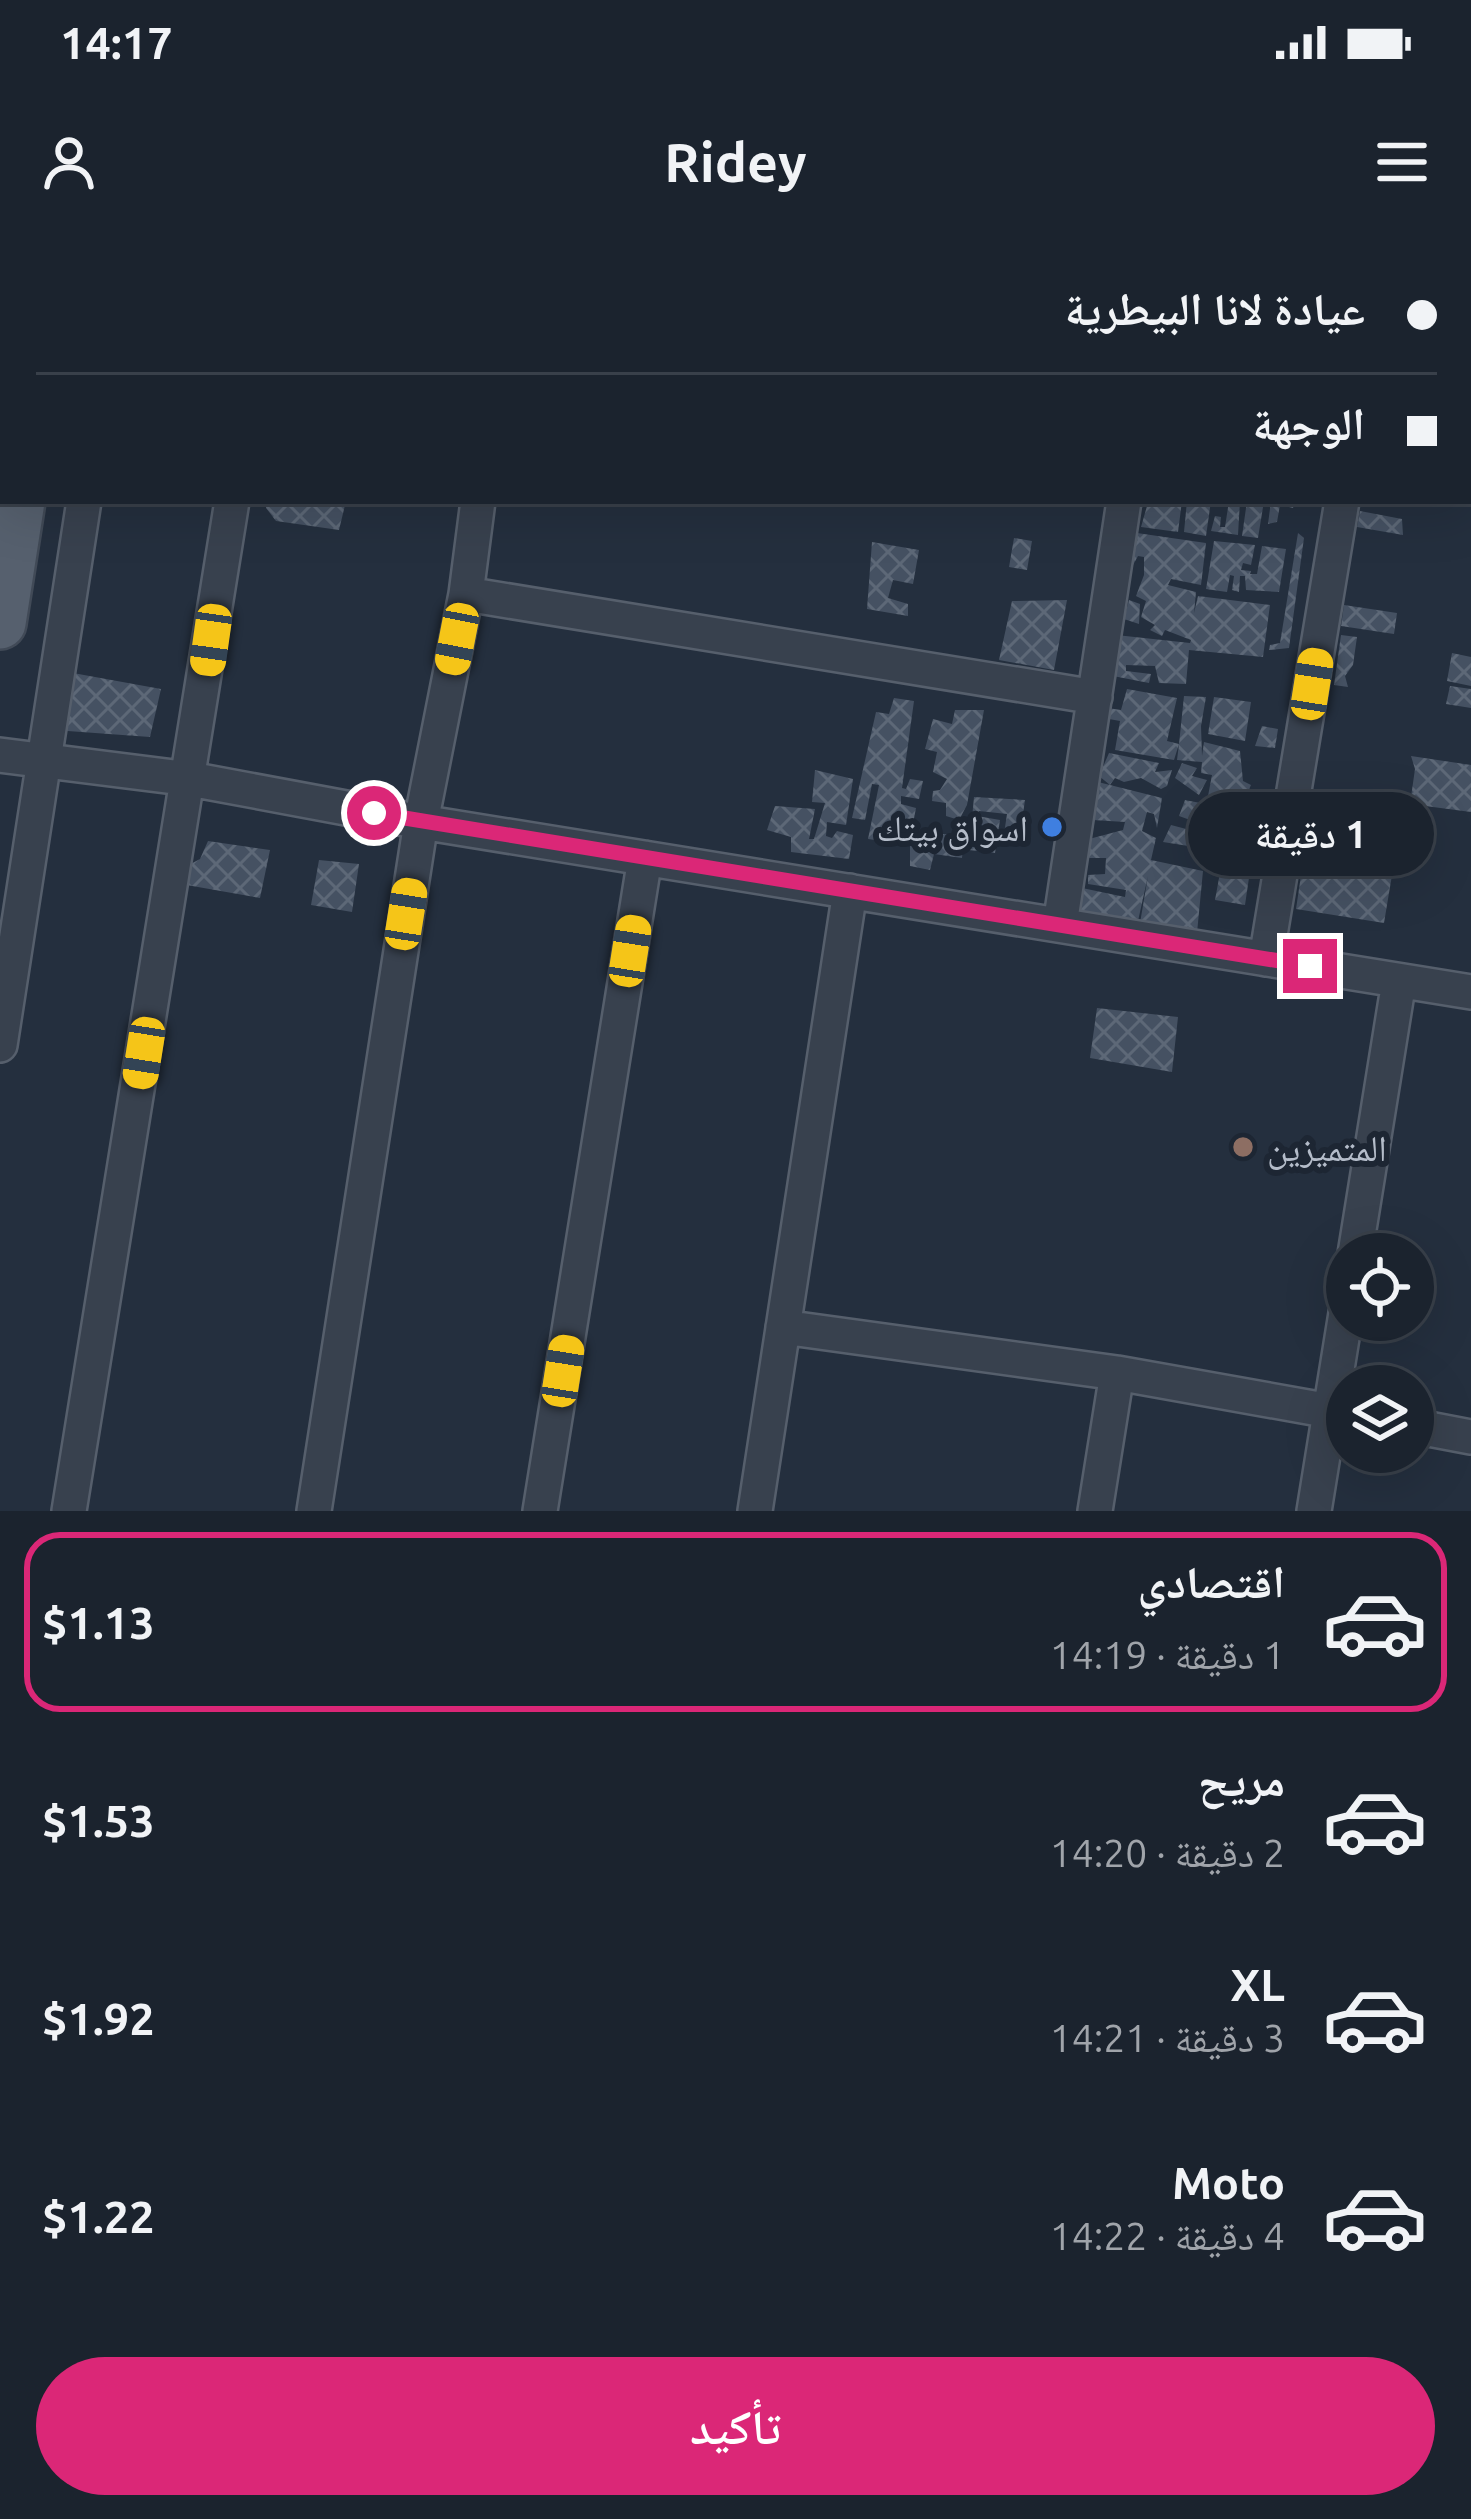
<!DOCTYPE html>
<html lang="ar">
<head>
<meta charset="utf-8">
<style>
	body { margin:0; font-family:Ubuntu,"Noto Naskh Arabic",sans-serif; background:#282f3a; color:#f1f3f6; direction:rtl; height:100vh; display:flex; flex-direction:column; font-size:45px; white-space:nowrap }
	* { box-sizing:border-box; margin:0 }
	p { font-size:39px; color:#a0a4aa }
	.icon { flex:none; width:66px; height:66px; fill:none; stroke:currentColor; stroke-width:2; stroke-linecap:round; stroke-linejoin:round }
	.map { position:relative; height:1271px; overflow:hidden; direction:ltr }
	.drawer { display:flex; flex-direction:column; background:#1b232e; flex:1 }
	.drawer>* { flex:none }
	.guide { position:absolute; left:0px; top:0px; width:1473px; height:264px; box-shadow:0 12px 48px #0002,0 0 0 3px #39404a; direction:rtl; display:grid; align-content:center; height:264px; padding:0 36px; background:#1b232e }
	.controls { position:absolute; left:1326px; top:993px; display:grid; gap:24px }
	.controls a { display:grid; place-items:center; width:108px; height:108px; border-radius:50%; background:#1b232e; box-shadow:0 12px 48px #0002,0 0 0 3px #39404a; font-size:60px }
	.end { position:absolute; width:54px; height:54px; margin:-27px; border:15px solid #db2777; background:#fff; box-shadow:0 0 0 6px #fff }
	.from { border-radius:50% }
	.bubble { position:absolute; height:84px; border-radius:42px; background:#1b232e; box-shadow:0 12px 48px #0002,0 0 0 3px #39404a; font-size:39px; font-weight:600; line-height:84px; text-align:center; direction:rtl }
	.car { position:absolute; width:36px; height:72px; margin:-36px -18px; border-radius:15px; box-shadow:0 0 9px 3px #0007; background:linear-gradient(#f5c518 24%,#345 0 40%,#f5c518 0 76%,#345 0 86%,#f5c518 0) }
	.guide b { display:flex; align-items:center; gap:42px; height:114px; font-size:45px }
	.guide b+b { border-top:3px solid #39404a }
	.guide i { width:30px; height:30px; background:#f1f3f6 }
	ul { padding:21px 0 0; list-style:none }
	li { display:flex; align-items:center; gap:36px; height:180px; margin:0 24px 18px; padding:0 12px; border:6px solid transparent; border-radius:36px }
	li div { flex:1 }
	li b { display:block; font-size:45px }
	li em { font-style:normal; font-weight:600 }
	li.active { border-color:#db2777 }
	li>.icon { width:108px; height:108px; stroke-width:1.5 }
	.action { display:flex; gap:24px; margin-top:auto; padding:24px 36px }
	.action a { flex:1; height:138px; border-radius:72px; background:#db2777; color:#fff; font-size:48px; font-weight:600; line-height:138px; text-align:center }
	.status { display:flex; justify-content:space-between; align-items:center; height:84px; padding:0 60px; background:#1b232e; direction:ltr }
	.status svg { height:33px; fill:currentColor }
	header { display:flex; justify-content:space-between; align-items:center; height:156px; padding:0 36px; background:#1b232e; font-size:54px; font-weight:600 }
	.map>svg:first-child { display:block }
	.building { fill:url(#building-cross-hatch) }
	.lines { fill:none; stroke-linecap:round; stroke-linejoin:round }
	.street-casing { stroke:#565f6c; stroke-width:38 }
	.primary-casing { stroke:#414a57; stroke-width:56 }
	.street { stroke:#38414e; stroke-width:33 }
	.primary { stroke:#56606e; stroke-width:51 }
	.route { stroke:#db2777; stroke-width:15 }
	.shop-dot { fill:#3f7fe0; stroke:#1d2633; stroke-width:4.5 }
	.education-dot { fill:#8d6e63; stroke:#1d2633; stroke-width:4.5 }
	.labels { text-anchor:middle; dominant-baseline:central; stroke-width:12; stroke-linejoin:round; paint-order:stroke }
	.poi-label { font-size:36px; fill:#b4bcc9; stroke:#1d2633; text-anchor:end }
</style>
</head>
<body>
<div class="status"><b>14:17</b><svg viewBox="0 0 49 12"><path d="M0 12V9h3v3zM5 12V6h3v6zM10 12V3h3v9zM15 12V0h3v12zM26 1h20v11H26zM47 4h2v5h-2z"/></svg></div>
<header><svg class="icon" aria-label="menu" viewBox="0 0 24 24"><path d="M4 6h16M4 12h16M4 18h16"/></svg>Ridey<svg class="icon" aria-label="person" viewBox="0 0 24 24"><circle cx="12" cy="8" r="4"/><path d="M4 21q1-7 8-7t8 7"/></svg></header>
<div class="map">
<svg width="1471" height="1271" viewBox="0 0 1471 1271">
	<defs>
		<pattern id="building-cross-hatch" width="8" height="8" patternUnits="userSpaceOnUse" patternTransform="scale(3)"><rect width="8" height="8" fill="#455162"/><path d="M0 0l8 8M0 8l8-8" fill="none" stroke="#5d6877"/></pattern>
	</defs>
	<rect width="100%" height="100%" fill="#242f3e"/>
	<path class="building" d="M267,261H346L339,290L276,281L266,268Z
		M1141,261H1182L1178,292L1141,287L1147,266H1143L1135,281L1136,264Z
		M1187,261H1211L1206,296L1184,292Z
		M1229,261H1240L1238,295L1211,291L1215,276L1221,277L1220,287H1225Z
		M1247,261H1264L1258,298L1242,296Z
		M1271,261H1295L1293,268L1280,265L1277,282L1268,284Z
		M1360,271L1402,279L1403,295L1357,287Z
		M1128,279L1139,285L1137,293L1206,303L1201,345L1171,339L1168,345L1196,352L1194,373L1198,356L1270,365L1263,417L1189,410L1186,444L1159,443L1155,426L1126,425V431L1151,434L1149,443L1113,436L1107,394L1190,403L1191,400L1165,390L1162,396L1150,390L1155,385L1141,377L1146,361L1136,356L1144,335V317L1138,316L1133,325H1122Z
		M1298,293L1304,298L1289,408L1269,410L1270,405L1280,403Z
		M1014,298L1032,301L1027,330L1009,327Z
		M1214,301L1255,305L1251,325L1243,323L1241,330L1251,331L1250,334H1257L1262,306L1286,309L1279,352L1246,350L1245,336H1240L1239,352L1232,350L1234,336L1230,335L1227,352L1206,349Z
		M872,302L919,310L913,344L893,340L888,358L908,364V376L867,369Z
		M1067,360L1054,430L999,420L1012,361Z
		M1129,360L1140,364L1139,384L1124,379Z
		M1344,365L1397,373L1394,394L1341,386Z
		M1341,395L1357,397L1353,425L1345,436L1348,447L1334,445Z
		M1452,413L1471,417V446L1447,441Z
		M62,431L161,449L150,497L54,490Z
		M1450,446L1471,449V468L1446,464Z
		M1127,449L1177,458L1167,501L1179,504L1184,456L1206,457L1201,486L1202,516L1204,502L1240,511L1243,541L1251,545L1247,554L1236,549L1233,562L1208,556L1212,535L1201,533L1202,522L1177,520L1179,504L1174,520L1115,510L1120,481L1098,477L1101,467L1121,470Z
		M1214,457L1251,462L1245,501L1208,494Z
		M894,458L914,461L902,548L906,549L910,539L923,541L919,559L901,556V564L916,568L911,594H964L962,618L934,614L930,630L910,626V605L868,599L879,545L872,544L865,580L852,578L876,472L889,474Z
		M955,470H984L967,565L959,580L946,576V563L932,561L933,551L940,550L947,539L933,532L937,512L925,509L933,479L952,484Z
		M1262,486L1278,489L1275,508L1255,506Z
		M1109,513L1159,523L1155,532L1172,530L1167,546L1161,549L1141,538L1124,542L1115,538L1110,545L1099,536Z
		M1411,516L1471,525V572L1410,564L1415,529Z
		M1182,523L1197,528L1192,536L1207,540L1199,555L1175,538Z
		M815,530L853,539L846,585L827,582L826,596L832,598L837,591L853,595L849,619L791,612V597L767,590L775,566L815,569L809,599H814L825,563L812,562Z
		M1098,542L1162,558L1157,588L1154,574L1147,572L1142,591L1156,598L1151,620L1203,631L1197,693L1140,683L1148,636L1136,690L1065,679L1082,648L1125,657L1126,650L1088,644V635L1105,634L1106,618H1084L1089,599L1123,590L1125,582L1093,580Z
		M974,557L1025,560L1020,595L1004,594L1007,574L979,571L977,576L1000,580L995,613L969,610Z
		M1185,560L1226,568L1220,611L1163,602L1171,585L1190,590L1193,581L1179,576Z
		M1229,593L1261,600L1257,623L1225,618Z
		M1374,598L1397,602L1393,622L1370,618Z
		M208,601L270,610L260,658L181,644L185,627L200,619Z
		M1304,615L1393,629L1384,683L1296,669Z
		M319,620L359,624L352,672L311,665Z
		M1221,627L1250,631L1245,665L1215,660Z
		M1097,768L1178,777L1172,832L1090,818Z"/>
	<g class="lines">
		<g class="street-casing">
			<path id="street" d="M125,3V0
				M272,3V0
				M515,3L516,0
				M740,3V0
				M956,3V0
				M1163,3L1164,0
				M1470,84H1471
				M466,354L1095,457
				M0,515L190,539L421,582L1471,752
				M1060,685L1124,261
				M1266,719L1342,261
				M0,805L84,261
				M1355,1014L1399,741
				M783,1087L1117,1133L1347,1174
				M1413,1186L1471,1197
				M69,1271L232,261
				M314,1271L421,582L466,354L478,261
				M540,1271L645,618
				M755,1271L850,651
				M1095,1271L1117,1133
				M1314,1271L1347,1067"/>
		</g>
		<g class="primary-casing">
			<path id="primary" d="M58,3V0
				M0,383L19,261"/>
		</g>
		<use href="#street" class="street"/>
		<use href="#primary" class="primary"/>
	</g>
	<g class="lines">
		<path class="route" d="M374,573L1310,726"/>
	</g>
	<circle class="shop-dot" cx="1052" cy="587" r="12"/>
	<circle class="education-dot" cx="1243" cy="907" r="12"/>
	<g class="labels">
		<g class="poi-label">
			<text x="1028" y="587">اسواق بيتك</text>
			<text x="1267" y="907" text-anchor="start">المتميزين</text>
		</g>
	</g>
</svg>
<div class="controls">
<a><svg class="icon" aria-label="locate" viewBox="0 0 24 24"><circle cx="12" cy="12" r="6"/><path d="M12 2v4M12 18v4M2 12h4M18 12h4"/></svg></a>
<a><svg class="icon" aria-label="layers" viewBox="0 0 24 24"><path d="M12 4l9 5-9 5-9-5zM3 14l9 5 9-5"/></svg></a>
</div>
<i class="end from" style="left:374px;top:573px"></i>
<i class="end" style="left:1310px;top:726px"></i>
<div class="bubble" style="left:1188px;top:552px;width:246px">1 دقيقة</div>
<i class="car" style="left:457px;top:399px;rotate:191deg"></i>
<i class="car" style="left:211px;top:400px;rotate:188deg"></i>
<i class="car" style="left:1312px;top:444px;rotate:9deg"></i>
<i class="car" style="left:406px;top:674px;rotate:9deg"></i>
<i class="car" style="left:630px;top:711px;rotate:9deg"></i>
<i class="car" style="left:144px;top:813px;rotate:189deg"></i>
<i class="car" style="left:563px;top:1131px;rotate:9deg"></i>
<div class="guide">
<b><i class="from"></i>عيادة لانا البيطرية</b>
<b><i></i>الوجهة</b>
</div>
</div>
<section class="drawer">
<ul>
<li class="active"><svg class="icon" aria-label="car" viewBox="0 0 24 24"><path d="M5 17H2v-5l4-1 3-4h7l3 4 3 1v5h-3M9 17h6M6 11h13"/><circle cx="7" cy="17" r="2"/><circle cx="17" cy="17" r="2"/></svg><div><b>اقتصادي</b><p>1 دقيقة · 14:19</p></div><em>$1.13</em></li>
<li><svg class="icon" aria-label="car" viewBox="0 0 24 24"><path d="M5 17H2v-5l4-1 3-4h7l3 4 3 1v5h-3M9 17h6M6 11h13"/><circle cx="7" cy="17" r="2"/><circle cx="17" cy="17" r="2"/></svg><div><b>مريح</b><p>2 دقيقة · 14:20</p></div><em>$1.53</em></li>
<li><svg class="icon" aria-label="car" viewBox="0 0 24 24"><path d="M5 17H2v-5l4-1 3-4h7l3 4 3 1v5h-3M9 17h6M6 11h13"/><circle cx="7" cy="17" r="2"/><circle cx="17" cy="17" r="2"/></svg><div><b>XL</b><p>3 دقيقة · 14:21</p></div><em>$1.92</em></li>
<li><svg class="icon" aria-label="car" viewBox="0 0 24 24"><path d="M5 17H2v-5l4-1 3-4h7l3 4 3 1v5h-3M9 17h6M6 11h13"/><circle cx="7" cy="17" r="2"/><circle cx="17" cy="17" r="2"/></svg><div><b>Moto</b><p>4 دقيقة · 14:22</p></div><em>$1.22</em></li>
</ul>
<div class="action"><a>تأكيد</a></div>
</section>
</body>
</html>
